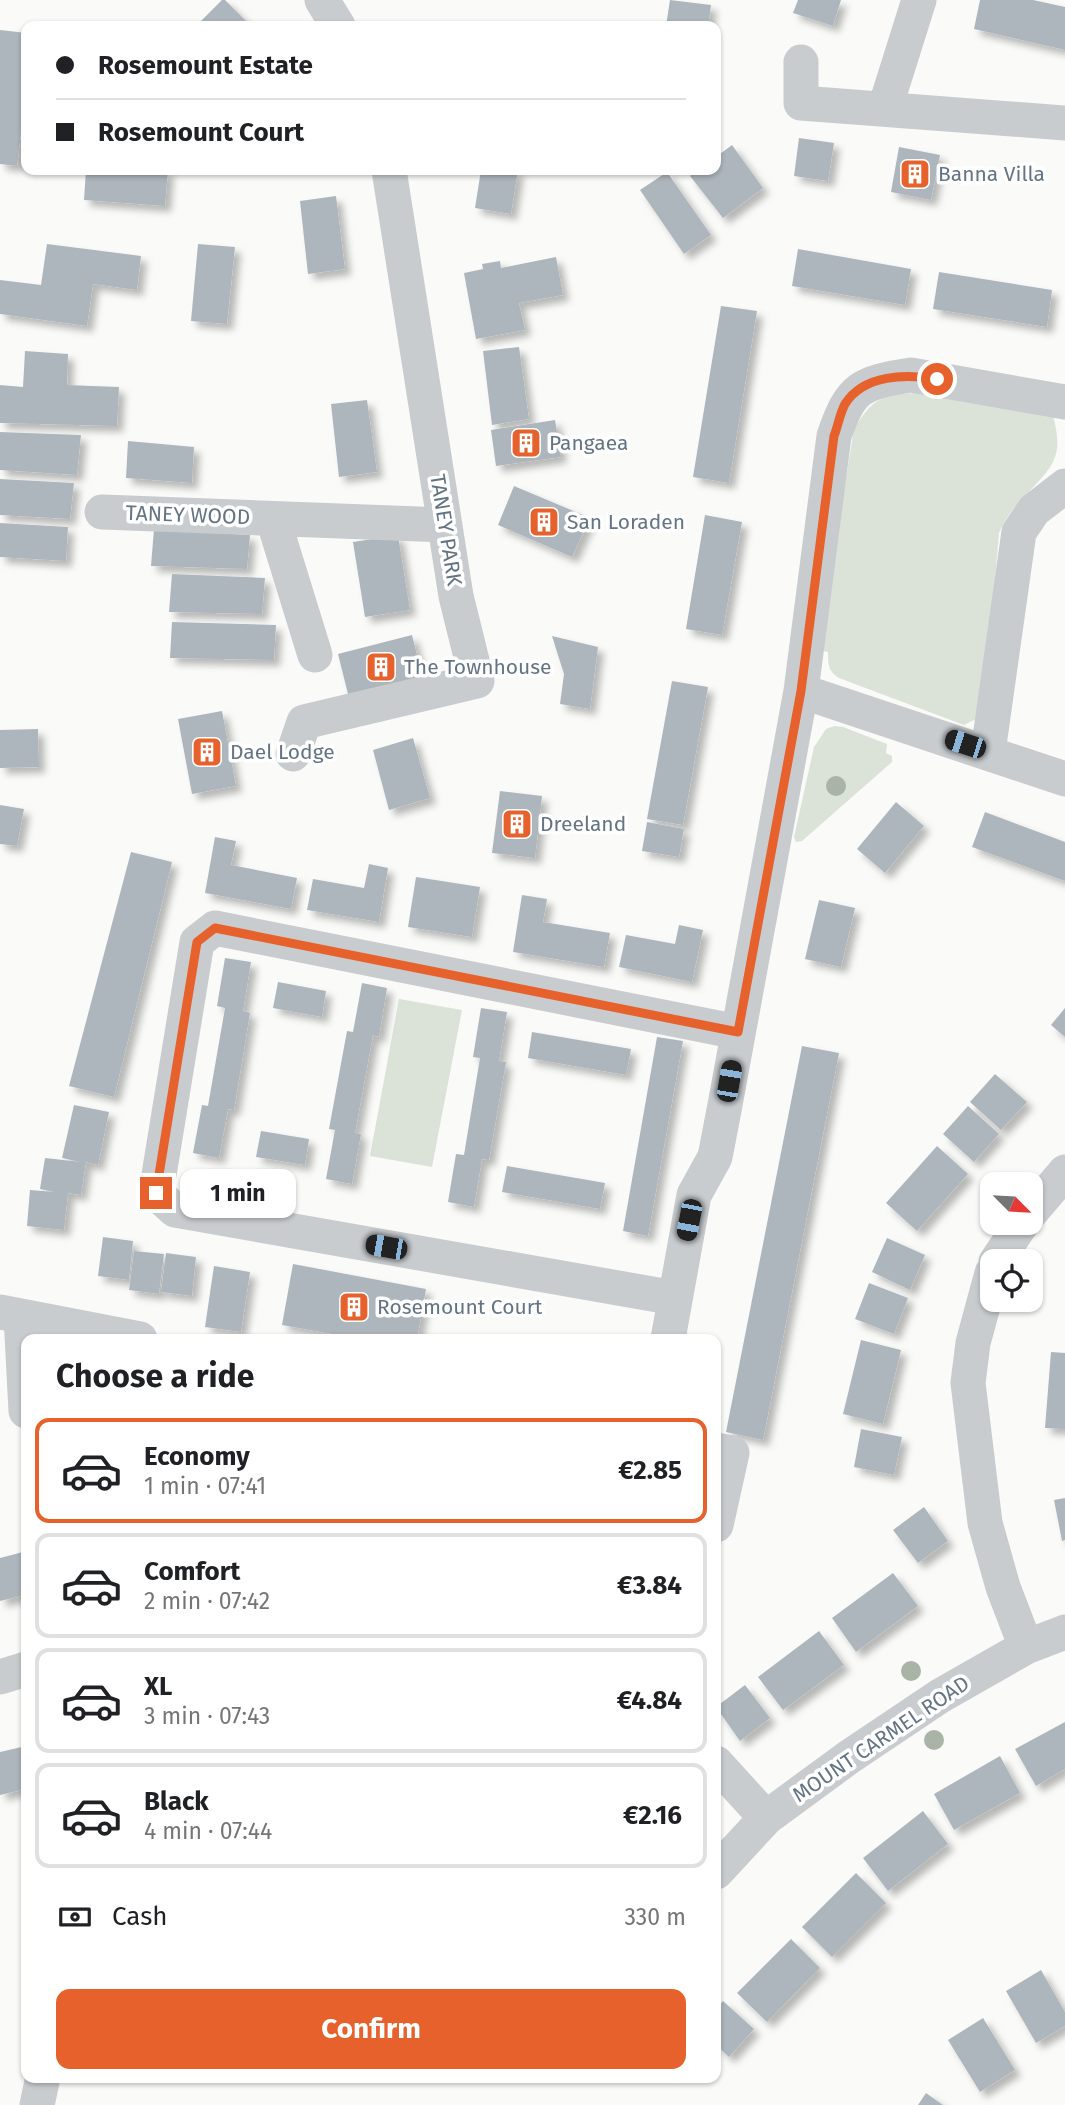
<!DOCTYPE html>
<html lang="en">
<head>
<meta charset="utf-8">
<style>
	body { margin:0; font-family:"Fira Sans",sans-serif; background:#f2f2f2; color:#202124; height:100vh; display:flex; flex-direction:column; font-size:26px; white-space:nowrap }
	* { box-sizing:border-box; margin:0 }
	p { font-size:23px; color:#757577 }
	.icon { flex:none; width:38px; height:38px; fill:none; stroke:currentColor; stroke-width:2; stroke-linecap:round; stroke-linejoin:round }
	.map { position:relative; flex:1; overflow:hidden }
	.panel { position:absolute; left:21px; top:1334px; width:700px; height:749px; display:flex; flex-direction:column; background:#fff; border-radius:14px; box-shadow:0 2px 5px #0004 }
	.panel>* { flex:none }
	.guide { position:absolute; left:21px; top:21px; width:700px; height:154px; border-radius:14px; box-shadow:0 2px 5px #0004; display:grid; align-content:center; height:154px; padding:0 35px; background:#fff }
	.needle { width:46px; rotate:114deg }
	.tools { position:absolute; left:980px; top:1172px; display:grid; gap:14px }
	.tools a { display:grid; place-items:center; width:63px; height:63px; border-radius:14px; background:#fff; box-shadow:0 2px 5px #0004; font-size:35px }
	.end { position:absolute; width:32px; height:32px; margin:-16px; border:9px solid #e6612b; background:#fff; box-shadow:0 0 0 4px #fff }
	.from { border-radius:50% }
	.bubble { position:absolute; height:49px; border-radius:14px; background:#fff; box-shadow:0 2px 5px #0004; font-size:23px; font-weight:700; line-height:49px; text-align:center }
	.car { position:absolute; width:21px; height:42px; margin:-21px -10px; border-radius:9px; box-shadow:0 0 5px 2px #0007; background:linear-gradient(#222 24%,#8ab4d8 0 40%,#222 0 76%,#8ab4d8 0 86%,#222 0) }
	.guide b { display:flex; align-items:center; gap:24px; height:66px; font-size:26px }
	.guide b+b { border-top:2px solid #e0e0e0 }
	.guide i { width:18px; height:18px; background:#202124 }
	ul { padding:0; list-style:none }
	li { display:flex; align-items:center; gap:21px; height:105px; margin:0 14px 10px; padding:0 21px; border:4px solid #e0e0e0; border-radius:14px }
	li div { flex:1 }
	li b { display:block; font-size:26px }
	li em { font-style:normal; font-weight:700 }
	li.active { border-color:#e6612b }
	li>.icon { width:63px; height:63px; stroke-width:1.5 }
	h2 { padding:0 35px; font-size:32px; line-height:84px }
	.pay { display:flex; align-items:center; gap:18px; height:77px; padding:0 35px; font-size:26px }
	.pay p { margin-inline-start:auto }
	.cta { display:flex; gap:14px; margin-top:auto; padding:14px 35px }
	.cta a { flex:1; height:80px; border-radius:14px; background:#e6612b; color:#fff; font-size:28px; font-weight:700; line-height:80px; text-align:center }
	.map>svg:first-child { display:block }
	.green { fill:#dbe2d8 }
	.building { fill:#aeb6bd; filter:url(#shadow) }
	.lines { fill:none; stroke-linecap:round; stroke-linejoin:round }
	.minor { stroke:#c8cccf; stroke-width:35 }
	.tree { fill:#a9b4a6 }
	.route { stroke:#e6612b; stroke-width:9 }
	.labels { text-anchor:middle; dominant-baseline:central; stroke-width:7; stroke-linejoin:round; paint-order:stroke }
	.poi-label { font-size:21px; fill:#647483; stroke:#fff; text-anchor:start }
	.street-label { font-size:21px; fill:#647483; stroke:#fff }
</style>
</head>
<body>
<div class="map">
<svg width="1065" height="2105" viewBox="0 0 1065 2105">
	<defs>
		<filter id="shadow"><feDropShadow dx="6" dy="6" stdDeviation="3.5" flood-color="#0004"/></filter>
	</defs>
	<rect width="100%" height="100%" fill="#fafaf8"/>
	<path class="green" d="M918,393L1053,416C1065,459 1051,468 1024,497C1013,508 1005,519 999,533L984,709L976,719L964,725L839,678C828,671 828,664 828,652L818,650L854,429C873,398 882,394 918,393Z
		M834,726L843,727L887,744L886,753L892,756V762L802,841L796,842L794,837L814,747L826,729Z
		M399,999L462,1010L432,1167L370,1156Z"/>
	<path class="building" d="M222,0H225L250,25L196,26Z
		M670,0L711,5L708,26H666Z
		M798,0H841L833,26L793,13Z
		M980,0H1033L1065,7V50L974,29Z
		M0,30L26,33V88L17,166L0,164Z
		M799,138L834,143L828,181L794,176Z
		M732,145L763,188L723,218L690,176L698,170H716V157Z
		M899,147L940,155L931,200L891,192Z
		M86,170H168L165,206L84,200Z
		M481,170H518L511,214L475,208Z
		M667,172L711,235L684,254L640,190Z
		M336,196L345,269L308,274L300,201Z
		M47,244L141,256L137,290L93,284L87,326L0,314V280L41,285Z
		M198,244L235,247L227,324L191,321Z
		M798,249L911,269L905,305L792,286Z
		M556,257L563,295L519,303L525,330L476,339L464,273L483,269L482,264L500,261L501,268Z
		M939,272L1052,290L1047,327L933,309Z
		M721,306L757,311L729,483L693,477Z
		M519,347L529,419L492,425L483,351Z
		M25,351L68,354L67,385L119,387L117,426L0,423V385L23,387Z
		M367,400L377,472L339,477L331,404Z
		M555,420L561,457L496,466L491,430Z
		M0,432L81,435L77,475L0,470Z
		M128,441L194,447L192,483L126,478Z
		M0,479L74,483L70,519L0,515Z
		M514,486L590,518L572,557L498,525Z
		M705,515L742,522L722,635L686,629Z
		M0,523L68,527L66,561L0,557Z
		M154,529L250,535L247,569L151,566Z
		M398,535L410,610L365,617L353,542Z
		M172,574L265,578L262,614L169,612Z
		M172,622L276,625L274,660L170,658Z
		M412,635L423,679L349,698L338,654Z
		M552,636L598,647L590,709L560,704L564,674Z
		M672,681L708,687L683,825L647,819Z
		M222,711L236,786L192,794L178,719Z
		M38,729L39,767L0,768V730Z
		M413,738L430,798L389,810L373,750Z
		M500,791L542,796L535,858L492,853Z
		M896,802L924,826L885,873L857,849Z
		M0,805L24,809L17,846L0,844Z
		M985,812L1065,842V881L972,847Z
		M647,822L684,829L679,857L642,851Z
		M215,837L236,841L231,865L297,878L291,909L205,893Z
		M131,852L172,862L114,1097L69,1086Z
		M369,864L388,868L379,922L307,910L313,879L364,888Z
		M416,877L480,887L472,937L408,927Z
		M522,895L547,899L543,922L610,933L604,967L513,952Z
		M819,900L855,908L841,967L805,959Z
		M679,925L703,930L692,982L619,967L626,935L675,944Z
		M225,958L251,962L243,1011L250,1013L234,1110L228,1109L219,1158L193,1153L202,1105L208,1106L225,1008L217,1006Z
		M278,982L326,991L322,1017L273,1008Z
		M362,983L387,988L379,1037L373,1035L355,1133L361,1134L352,1184L326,1179L335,1130L329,1129L347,1031L353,1032Z
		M481,1008L507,1012L499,1061L506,1062L489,1160L482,1159L474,1207L448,1202L456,1154L464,1155L480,1058L473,1057Z
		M1065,1008V1037L1051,1025Z
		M532,1032L631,1049L626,1075L528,1058Z
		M657,1037L683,1041L648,1236L623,1231Z
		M802,1046L839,1053L763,1440L726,1432Z
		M995,1074L1027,1102L1001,1130L970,1102Z
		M74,1105L109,1112L98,1165L86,1162L81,1195L68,1193L64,1230L27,1226L30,1190L55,1192L40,1189L45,1158L81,1162L62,1158Z
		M968,1106L999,1134L974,1162L943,1134Z
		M261,1131L309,1139L305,1165L256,1157Z
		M937,1146L968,1174L917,1231L886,1203Z
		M507,1166L605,1183L600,1209L502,1192Z
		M103,1237L133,1241L129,1280L98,1276Z
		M887,1238L925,1255L910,1290L872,1272Z
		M134,1251L164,1254L159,1294L129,1290Z
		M166,1253L196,1257L192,1296L161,1292Z
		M293,1264L426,1289L417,1339H360L282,1325Z
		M214,1266L250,1272L241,1332L205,1327Z
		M869,1283L908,1298L894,1334L855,1319Z
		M861,1340L901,1350L883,1424L843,1414Z
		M1051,1352L1065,1353V1429L1045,1428Z
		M861,1429L902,1437L894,1475L854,1467Z
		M1065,1498V1540L1062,1541L1054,1500Z
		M924,1507L948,1541L918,1563L893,1530Z
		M23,1552L26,1566V1595L0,1601V1558Z
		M893,1573L918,1606L856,1652L832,1618Z
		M819,1631L844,1665L783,1710L758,1677Z
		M745,1685L770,1718L740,1741L716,1707Z
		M1065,1722V1769L1036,1786L1015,1749Z
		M26,1746V1789L0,1795V1752Z
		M1000,1756L1020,1793L954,1830L934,1794Z
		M923,1811L948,1844L888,1891L863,1858Z
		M856,1873L886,1903L832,1957L802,1927Z
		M791,1939L820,1968L767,2022L737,1993Z
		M1041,1970L1065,2012V2026L1036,2043L1006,1991Z
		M723,2001L754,2029L729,2057L716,2045V2009Z
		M983,2018L1015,2070L980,2092L948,2040Z
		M926,2093L943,2105H918Z"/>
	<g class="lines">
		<path class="minor" d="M322,0L338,26
			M801,62V103L1065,123
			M885,108L919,0
			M102,512L445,525
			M273,519L315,655
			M801,691L1065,779
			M988,752L1019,532L1034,510L1065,486
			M293,754L304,722L477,681L456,596L389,170
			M1031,1212L1065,1172
			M996,1262L1022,1223
			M992,1273L973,1343L968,1383L985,1523L1003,1587L1026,1647
			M675,1298L175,1210L156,1193L197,942L215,928L738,1032
			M0,1312L140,1339
			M21,1316L26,1411
			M668,1339L694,1195L715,1157L725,1105L801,691L834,436C851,387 860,383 911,375L1065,402
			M716,1450L732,1453L716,1525
			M0,1677L26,1669
			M716,1763L766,1818
			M716,1872L766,1818L849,1757L940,1696L1026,1647L1065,1632
			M37,2105L43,2077"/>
	</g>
	<g class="tree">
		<circle cx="836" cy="786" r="10"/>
		<circle cx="911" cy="1671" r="10"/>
		<circle cx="934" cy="1740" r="10"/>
	</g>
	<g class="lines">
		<path class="route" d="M156,1193L197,942L215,928L738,1032L801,691L834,436C838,426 840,413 845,404C864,374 906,374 937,379"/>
	</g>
	<defs>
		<g id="building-square" transform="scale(1.575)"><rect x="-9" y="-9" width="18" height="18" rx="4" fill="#e6612b" stroke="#fff"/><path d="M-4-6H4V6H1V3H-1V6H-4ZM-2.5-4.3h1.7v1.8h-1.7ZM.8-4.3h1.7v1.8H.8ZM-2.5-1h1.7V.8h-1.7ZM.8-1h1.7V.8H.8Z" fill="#fff"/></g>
	</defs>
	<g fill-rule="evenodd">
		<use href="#building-square" x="915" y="174"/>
		<use href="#building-square" x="526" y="443"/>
		<use href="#building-square" x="544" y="522"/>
		<use href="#building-square" x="381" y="667"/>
		<use href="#building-square" x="207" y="752"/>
		<use href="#building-square" x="517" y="824"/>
		<use href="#building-square" x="354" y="1307"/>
	</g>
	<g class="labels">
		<g class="poi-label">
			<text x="938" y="174">Banna Villa</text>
			<text x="549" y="443">Pangaea</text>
			<text x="567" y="522">San Loraden</text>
			<text x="404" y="667">The Townhouse</text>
			<text x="230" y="752">Dael Lodge</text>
			<text x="540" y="824">Dreeland</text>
			<text x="377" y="1307">Rosemount Court</text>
		</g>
		<g class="street-label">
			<text transform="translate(188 515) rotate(2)">TANEY WOOD</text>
			<text transform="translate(446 530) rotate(81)">TANEY PARK</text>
			<text transform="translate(881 1739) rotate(-34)">MOUNT CARMEL ROAD</text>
		</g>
	</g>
</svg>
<div class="tools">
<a><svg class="needle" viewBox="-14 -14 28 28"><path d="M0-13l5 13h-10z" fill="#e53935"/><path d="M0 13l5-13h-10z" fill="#757577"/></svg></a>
<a><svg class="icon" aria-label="locate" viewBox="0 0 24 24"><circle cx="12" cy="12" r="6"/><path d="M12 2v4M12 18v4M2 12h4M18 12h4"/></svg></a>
</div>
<i class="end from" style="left:937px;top:379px"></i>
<i class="end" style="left:156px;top:1193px"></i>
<div class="bubble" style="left:180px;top:1169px;width:116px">1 min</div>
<i class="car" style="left:965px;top:744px;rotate:288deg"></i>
<i class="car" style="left:729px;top:1081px;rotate:10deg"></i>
<i class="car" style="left:689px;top:1220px;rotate:191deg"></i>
<i class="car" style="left:386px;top:1247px;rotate:280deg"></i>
<div class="guide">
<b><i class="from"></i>Rosemount Estate</b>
<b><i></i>Rosemount Court</b>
</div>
<section class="panel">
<h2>Choose a ride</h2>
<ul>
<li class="active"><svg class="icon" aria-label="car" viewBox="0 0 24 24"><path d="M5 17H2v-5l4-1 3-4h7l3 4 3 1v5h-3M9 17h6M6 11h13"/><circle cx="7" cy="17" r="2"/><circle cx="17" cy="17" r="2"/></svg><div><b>Economy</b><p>1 min · 07:41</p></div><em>€2.85</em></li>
<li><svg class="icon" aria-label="car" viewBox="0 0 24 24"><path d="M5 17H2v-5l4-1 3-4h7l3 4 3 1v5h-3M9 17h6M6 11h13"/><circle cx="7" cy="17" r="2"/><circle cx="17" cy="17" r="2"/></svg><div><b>Comfort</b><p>2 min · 07:42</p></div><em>€3.84</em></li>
<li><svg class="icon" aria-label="car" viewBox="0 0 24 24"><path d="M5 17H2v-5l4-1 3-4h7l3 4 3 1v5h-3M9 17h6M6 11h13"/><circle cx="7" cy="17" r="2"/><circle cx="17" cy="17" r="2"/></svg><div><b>XL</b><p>3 min · 07:43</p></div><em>€4.84</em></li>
<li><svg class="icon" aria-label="car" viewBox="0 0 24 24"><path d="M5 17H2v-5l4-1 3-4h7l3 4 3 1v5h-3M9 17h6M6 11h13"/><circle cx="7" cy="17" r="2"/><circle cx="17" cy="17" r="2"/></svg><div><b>Black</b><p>4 min · 07:44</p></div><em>€2.16</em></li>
</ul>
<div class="pay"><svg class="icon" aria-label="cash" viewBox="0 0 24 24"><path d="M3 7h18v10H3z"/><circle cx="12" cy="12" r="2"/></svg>Cash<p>330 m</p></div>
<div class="cta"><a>Confirm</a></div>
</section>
</div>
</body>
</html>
